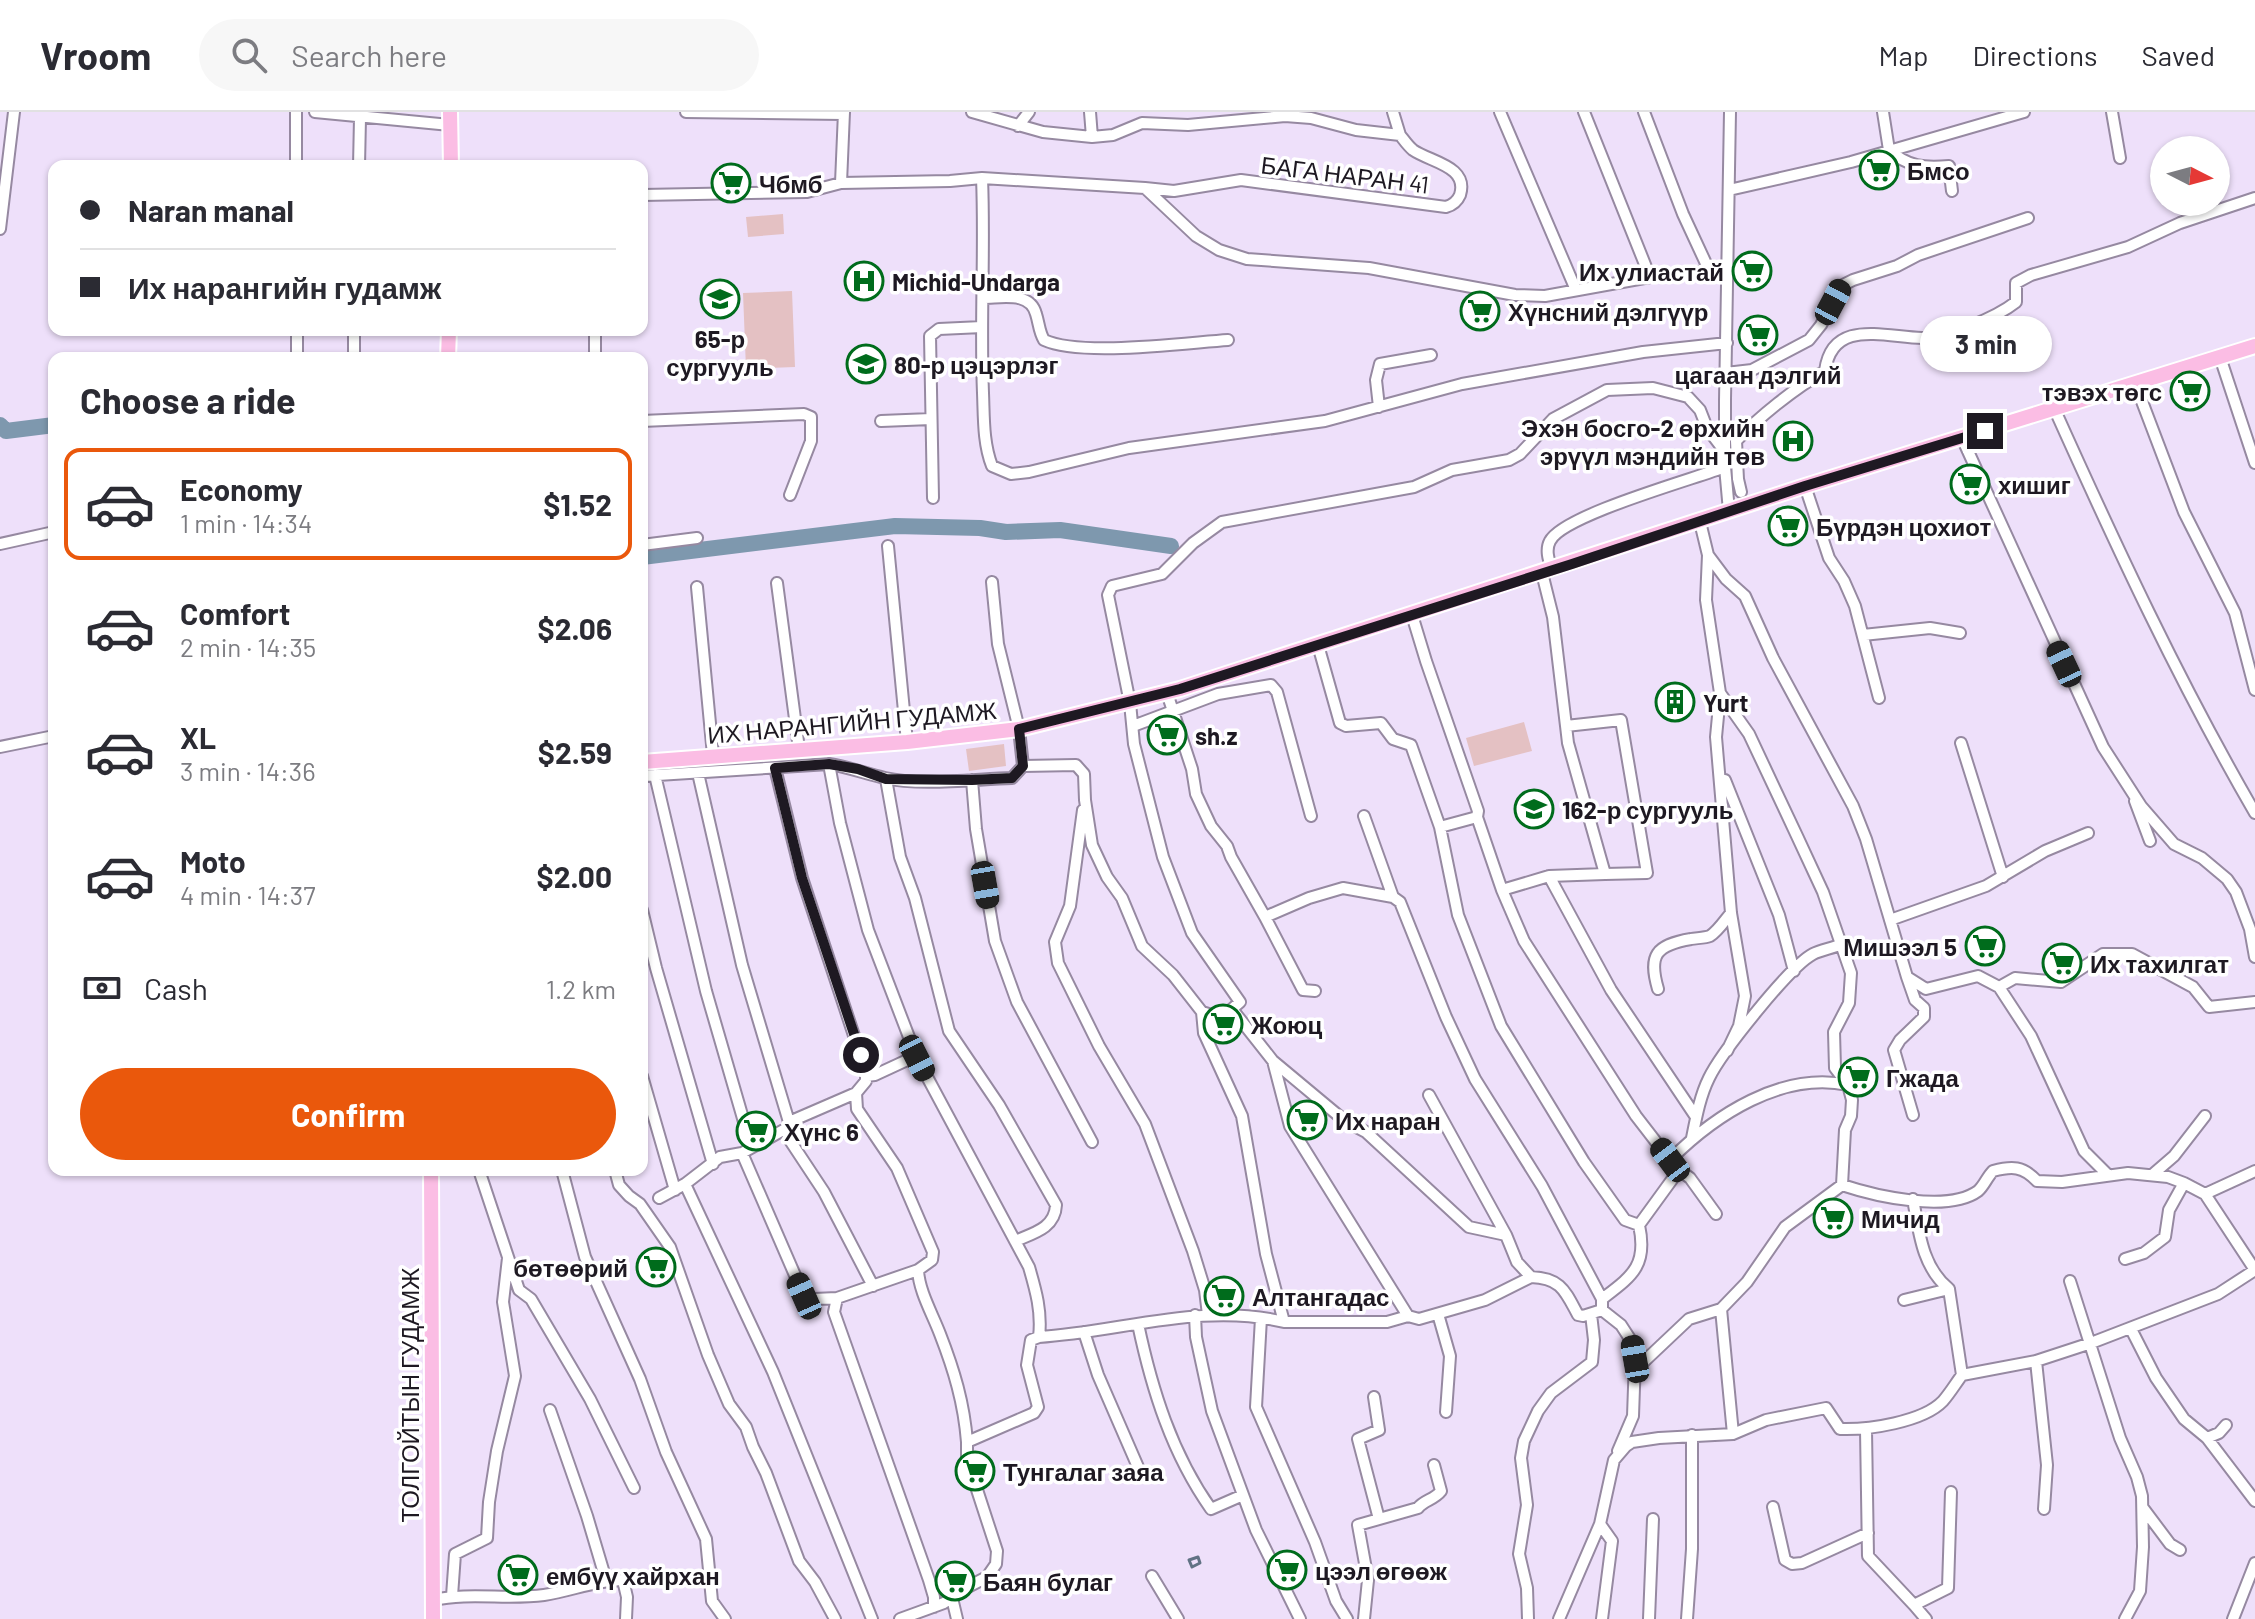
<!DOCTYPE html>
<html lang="en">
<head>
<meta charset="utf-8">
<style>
	body { margin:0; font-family:Barlow,sans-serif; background:#f7f7f7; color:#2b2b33; height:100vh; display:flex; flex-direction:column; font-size:30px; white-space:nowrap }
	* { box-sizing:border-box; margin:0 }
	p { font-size:26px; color:#7c7c81 }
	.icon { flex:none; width:44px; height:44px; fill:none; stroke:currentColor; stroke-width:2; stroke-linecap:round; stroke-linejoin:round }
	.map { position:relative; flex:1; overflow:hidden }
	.drawer { position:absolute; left:48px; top:240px; width:600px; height:824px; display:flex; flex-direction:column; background:#fff; border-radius:16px; box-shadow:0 2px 6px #0004 }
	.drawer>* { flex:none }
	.top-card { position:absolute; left:48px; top:48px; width:600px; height:176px; border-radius:16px; box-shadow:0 2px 6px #0004; display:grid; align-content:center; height:176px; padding:0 32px; background:#fff }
	.needle { width:52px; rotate:96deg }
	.buttons { position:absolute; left:2150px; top:24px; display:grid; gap:16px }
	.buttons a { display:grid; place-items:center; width:80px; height:80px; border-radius:50%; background:#fff; box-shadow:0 2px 6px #0004; font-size:40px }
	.end { position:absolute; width:36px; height:36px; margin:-18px; border:10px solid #1e1922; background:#fff; box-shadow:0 0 0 4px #fff }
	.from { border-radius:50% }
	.bubble { position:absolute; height:56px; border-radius:28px; background:#fff; box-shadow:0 2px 6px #0004; font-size:26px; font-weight:700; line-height:56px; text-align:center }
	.car { position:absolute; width:24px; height:48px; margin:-24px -12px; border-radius:10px; box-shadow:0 0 6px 2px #0007; background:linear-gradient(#222 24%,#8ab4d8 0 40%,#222 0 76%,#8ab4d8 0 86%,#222 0) }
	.top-card b { display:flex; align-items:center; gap:28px; height:76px; font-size:30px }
	.top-card b+b { border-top:2px solid #e1e1e2 }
	.top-card i { width:20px; height:20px; background:#2b2b33 }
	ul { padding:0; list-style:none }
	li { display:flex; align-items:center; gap:24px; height:112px; margin:0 16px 12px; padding:0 16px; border:4px solid transparent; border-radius:16px }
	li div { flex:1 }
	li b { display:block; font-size:30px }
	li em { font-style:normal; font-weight:700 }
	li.active { border-color:#ea580c }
	li>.icon { width:72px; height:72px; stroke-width:1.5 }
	h2 { padding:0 32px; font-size:36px; line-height:96px }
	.pay { display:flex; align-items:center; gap:20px; height:88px; padding:0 32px; font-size:30px }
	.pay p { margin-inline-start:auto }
	.primary-button { display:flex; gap:16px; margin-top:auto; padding:16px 32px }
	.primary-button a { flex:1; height:92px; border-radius:48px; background:#ea580c; color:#fff; font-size:32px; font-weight:700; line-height:92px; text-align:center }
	header { display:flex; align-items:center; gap:48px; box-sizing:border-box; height:112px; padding:0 40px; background:#fff; border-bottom:2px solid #e1e1e2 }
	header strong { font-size:38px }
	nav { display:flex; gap:44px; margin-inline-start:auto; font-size:28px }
	.search { width:560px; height:72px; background:#f7f7f7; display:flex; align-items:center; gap:20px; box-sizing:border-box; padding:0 28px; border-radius:44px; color:#7c7c81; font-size:30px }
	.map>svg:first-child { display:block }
	.green { fill:#e4c1c3 }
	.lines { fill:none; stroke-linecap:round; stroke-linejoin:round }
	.stream { stroke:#617284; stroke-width:3 }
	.river { stroke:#7e98ae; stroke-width:16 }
	.minor-casing { stroke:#9689a1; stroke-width:14 }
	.major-casing { stroke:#fff; stroke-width:18 }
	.minor { stroke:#fff; stroke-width:10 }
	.major { stroke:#fbbde4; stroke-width:14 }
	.route { stroke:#1e1922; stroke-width:10 }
	.labels { text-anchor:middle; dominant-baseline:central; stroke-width:7; stroke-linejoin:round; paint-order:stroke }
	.poi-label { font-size:24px; font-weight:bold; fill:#1e1922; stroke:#fff; text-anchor:start }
	.street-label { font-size:24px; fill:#1e1922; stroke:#fff }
</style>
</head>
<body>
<header>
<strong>Vroom</strong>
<div class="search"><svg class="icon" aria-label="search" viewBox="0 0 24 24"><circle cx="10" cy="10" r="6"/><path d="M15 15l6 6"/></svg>Search here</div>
<nav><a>Map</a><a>Directions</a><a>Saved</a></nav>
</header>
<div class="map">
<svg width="2255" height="1507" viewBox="0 0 2255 1507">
	<rect width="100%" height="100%" fill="#eee0fa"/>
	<path class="green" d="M783,102L784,122L748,125L746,105Z
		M792,179L795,255L746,257L743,181Z
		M1524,610L1532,639L1474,654L1466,626Z
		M1004,632L1006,654L969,659L966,637Z"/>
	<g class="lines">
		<path class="stream" d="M1198,1445L1200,1451L1192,1455L1189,1448Z"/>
		<path class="river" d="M0,313L6,319L54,313
			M642,445L895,414L980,416L1006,420L1060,418L1171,434"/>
		<g class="minor-casing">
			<path id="minor" d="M296,0V54
				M315,0L450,13
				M686,0L844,2
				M972,0L1043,20L1092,25L1113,23L1142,11L1188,13L1285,4L1311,6L1356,18L1400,23C1404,28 1408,34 1413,38C1430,50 1469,54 1460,83C1457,90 1453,93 1446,95L1241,68L1174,79L1145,76
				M1090,0L1092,25
				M1393,0L1400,23
				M1500,0L1576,178
				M1584,0L1650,165
				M1644,0L1683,102L1709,158
				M1883,0L1889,38C1908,55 1924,56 1949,54L1952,79
				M2112,0L2120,46
				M1018,14L1029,0
				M359,54L360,6
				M982,66C985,138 980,209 983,281C984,305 983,331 992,354L1011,362L1029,360L1129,336L1325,309L1462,272L1643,240L1727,231
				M841,71L844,0
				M1729,78L1851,50L2024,0
				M642,83L807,80L841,71L950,69L982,66L1145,76L1196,124L1219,138L1247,147L1369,156L1515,183L1545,184L1650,165L1729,156
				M0,117L14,0
				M983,186C1002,186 1030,179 1036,202C1039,211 1039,220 1044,228C1081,245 1184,231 1228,228
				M297,218V246
				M595,218V246
				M2220,245L2255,351
				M354,246V218
				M1726,261L1752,258L1809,228L1821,213L1841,174L1853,168L1897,154L1918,143L2028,106
				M2135,271L2184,400L2235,501L2255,578
				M1379,295L1376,268L1380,252L1431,243
				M2054,296C2116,434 2179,570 2255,701
				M642,309L804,302L811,305V329L790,383
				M881,309L931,307
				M1962,326L2103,635L2141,694L2174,732L2202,746L2227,767L2236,780L2250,817L2255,845
				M1805,374L1829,446L1844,469L1855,494L1879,586
				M1741,380L1738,367L1736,329C1759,305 1796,275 1825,259C1832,206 1884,225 1922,226C1946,227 1997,205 2016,190V171L2031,163L2128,135L2180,111L2255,86
				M933,386L930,224L939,217L982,215
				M1729,399L1725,355V288L1730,0
				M1700,410L1708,443L1706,488L1720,581L1749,622L1797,724L1823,780L1851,861L1849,891L1834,920L1835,956L1848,973L1852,988L1851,1004L1845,1018L1842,1073
				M0,432L54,420
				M642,433L697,426
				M888,434L907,630
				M1708,443L1726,467L1745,484L1773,546L1853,694L1866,727L1907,865L1926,877L1978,864L1999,875L2031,924L2084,1039L2108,1063
				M1552,458C1549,449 1545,438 1550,429C1563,403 1694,367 1725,355
				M1542,461L1553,505L1566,614L1568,631L1605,762L1647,761L1621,608L1566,614
				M777,471L799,637
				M697,475L713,643
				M1412,503L1426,549L1478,699L1477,705L1502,778L1524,829L1636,1004L1670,1048
				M1863,523L1930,516L1960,521
				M1318,533L1340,611L1346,614L1381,611L1393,627L1411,633L1440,715L1458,803L1501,914L1584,1050L1625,1108L1639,1113
				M1167,581L1192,657L1196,682L1211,714L1227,734L1231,745L1265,805L1309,786L1343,776L1393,785L1400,790L1446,905L1475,967L1542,1074L1602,1187
				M1720,583L1716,625L1731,801L1745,884L1739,914L1727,939
				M1133,614L1218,582L1271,573L1277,580L1311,704
				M1961,631L2003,765
				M0,635L54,624
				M829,652L840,711L868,818L917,946L1029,1155C1036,1179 1042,1200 1039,1225
				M1023,654L1076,653L1084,662L1085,688L1092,733L1107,765L1122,786L1142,834L1173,863L1202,900L1218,905L1232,897L1273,949L1345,1009L1366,1020L1469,1115L1506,1123L1517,1150L1531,1165C1561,1166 1565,1179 1578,1203L1583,1204L1602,1198V1187C1632,1164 1648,1154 1639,1113L1679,1058L1670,1048C1715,1003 1782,959 1848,973
				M775,656L802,766L866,960V969L856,981L857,997L897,1056L933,1140L932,1148L918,1158C919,1179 932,1201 940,1222C954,1258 964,1291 967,1330
				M698,661L742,853L789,1010V1027L824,1080L873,1174
				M655,663L706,879L751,1034
				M642,664L829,652C849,655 866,662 885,666C920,674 975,667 1012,666L1023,654L1019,617L998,532L992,470
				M886,667L900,745L915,786L949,919L999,993L1056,1093C1055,1116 1034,1121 1015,1129
				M972,668L976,717L995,829L1017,890L1092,1030
				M1725,668L1779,803L1794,859
				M2135,689L2150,729
				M1083,698L1070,794L1055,830L1058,851L1099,934L1145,1012L1193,1139L1205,1178L1208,1203
				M1364,704L1393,785
				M1440,715L1477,705
				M1549,764L1605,762
				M1502,778L1549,764L1611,878L1696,1005
				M642,798L656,856L713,1052
				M1265,805L1303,878L1315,879
				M1890,808L1986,774L2045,739L2088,721
				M1907,865L1915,888L1924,896V905L1900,928L1894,938L1913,1003
				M1999,875L2015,866L2061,870L2103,842H2132L2193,875L2209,895L2255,890
				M1658,877C1648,843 1656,833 1691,827C1696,826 1705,826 1710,824C1718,819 1725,808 1731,801
				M1232,897L1240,890L1192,821L1163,745L1134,632L1130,591L1108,483L1112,474L1162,462L1193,431L1222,410L1414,375L1452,358L1509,348L1520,342L1553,307L1607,278L1653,276L1688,285L1700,298L1707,316L1726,341
				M1202,900L1204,921L1242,1004L1266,1142L1284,1210
				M1273,949L1290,1014L1408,1204
				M642,964L675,1078
				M866,964L875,963L916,944
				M1429,983L1506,1123
				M1692,1026C1696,1006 1700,984 1709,966C1721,941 1790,854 1813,842C1821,838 1833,836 1842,832
				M742,1041L804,1184L814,1187L837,1186
				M479,1058L519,1178L531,1187L590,1287L634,1376
				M562,1058L585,1145L640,1267L666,1340L706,1427L712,1489L725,1507
				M615,1058L619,1073L629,1084L640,1092L670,1135L708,1243L729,1292L746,1315L753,1335L766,1361L799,1449L815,1470L835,1507
				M1679,1058L1690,1066L1716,1102
				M2152,1063L2174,1044L2205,1004
				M685,1072L773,1260L872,1507
				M2205,1082L2255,1059
				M659,1086L685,1072L720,1045L742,1041L787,1016L789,1010L856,981
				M1913,1087C1919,1120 1922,1155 1949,1177L1962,1263
				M2125,1147L2144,1141L2165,1125L2169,1098L2184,1071
				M918,1158L837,1186L834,1200L929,1468L934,1485V1495
				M2070,1169L2120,1326L2137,1365L2142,1384L2143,1435L2140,1479L2125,1507
				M1904,1188L1949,1177
				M1602,1198L1621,1213L1632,1230L1635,1247L1633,1304L1618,1339
				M1438,1202L1450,1244L1446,1300
				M1195,1203L1196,1225L1212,1299L1256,1418L1300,1507
				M1261,1206L1256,1295L1315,1430L1336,1489L1347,1507
				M1138,1212C1152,1278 1172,1342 1211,1397L1243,1383
				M2131,1217L2156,1266L2184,1307L2207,1326L2255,1389
				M1084,1220L1098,1263L1138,1355
				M2036,1249L2047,1353L2044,1397
				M1635,1258L1689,1207L1721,1197
				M1374,1285L1379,1318L1358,1327L1379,1407
				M550,1298L587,1404L606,1468
				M1866,1318L1868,1444L1914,1493L1948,1476L1951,1380
				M1733,1322L1721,1197L1747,1170L1785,1115L1842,1073C1875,1084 1948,1101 1978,1079C1984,1074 1987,1065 1993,1059C2012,1054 2023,1054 2037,1069L2062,1070L2128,1061L2168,1065L2184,1071L2205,1082L2255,1158
				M2207,1326L2219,1321L2226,1313
				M1773,1395L1785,1448L1792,1452L1802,1451L1868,1421
				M2143,1396L2170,1432L2180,1438
				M1600,1412L1612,1429L1602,1507
				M1152,1464L1178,1507
				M452,1484L455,1442L487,1426L489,1390L497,1339L515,1264L503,1190L508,1146
				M952,1486L957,1507
				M433,1488C470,1480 507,1488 544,1483C571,1479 596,1468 623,1468L627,1485L626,1507
				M1914,1493L1926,1507
				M900,1507L944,1491L962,1478L987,1465L996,1452L997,1439L967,1347V1330L1034,1301L1038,1295L1027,1253L1031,1228L1039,1225C1121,1220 1202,1190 1284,1210H1387L1408,1204L1419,1207L1485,1188L1531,1165
				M1364,1507L1368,1468L1358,1413L1418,1396C1424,1388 1434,1388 1441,1379L1434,1353
				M1528,1507L1527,1476L1519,1442L1527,1393L1521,1346L1524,1329L1538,1299L1551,1281L1592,1250L1594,1228L1591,1202
				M1559,1507L1600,1412L1614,1348L1626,1334L1632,1330L1659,1326L1733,1322L1766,1308L1826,1296L1840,1317C1868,1318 1923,1310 1943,1289C1950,1281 1956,1271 1962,1263L2036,1249L2091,1231L2218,1182L2255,1158
				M1649,1507L1653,1407
				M1687,1507L1692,1437V1323
				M2233,1507L2255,1451"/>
		</g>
		<g class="major-casing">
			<path id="major" d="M450,0L451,54
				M448,246L449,218
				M642,650L907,630L1019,617L1180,577L1805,374L2255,234
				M431,1058L433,1507"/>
		</g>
		<use href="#minor" class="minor"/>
		<use href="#major" class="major"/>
	</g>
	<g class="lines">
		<path class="route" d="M861,943L802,766L775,656L829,652L858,657L886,667L972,668L1012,666L1023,654L1019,617L1180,577L1572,452L1805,374L1985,319"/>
	</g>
	<defs>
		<g id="supermarket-ring" transform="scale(2)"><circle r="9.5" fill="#fff" stroke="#006c1c" stroke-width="1.5"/><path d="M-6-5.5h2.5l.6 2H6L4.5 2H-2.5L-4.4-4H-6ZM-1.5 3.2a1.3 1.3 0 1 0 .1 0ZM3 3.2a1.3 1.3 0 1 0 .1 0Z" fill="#006c1c"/></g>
		<g id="hospital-ring" transform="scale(2)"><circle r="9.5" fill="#fff" stroke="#006c1c" stroke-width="1.5"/><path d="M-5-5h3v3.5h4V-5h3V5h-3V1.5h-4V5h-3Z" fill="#006c1c"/></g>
		<g id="school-ring" transform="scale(2)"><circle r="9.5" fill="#fff" stroke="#006c1c" stroke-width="1.5"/><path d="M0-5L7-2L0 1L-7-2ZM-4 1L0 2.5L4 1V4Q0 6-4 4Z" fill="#006c1c"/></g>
		<g id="building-ring" transform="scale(2)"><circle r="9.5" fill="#fff" stroke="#006c1c" stroke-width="1.5"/><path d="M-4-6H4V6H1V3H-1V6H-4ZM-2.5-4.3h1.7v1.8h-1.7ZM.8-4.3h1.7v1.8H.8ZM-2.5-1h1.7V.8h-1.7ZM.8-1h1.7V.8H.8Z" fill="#006c1c"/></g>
	</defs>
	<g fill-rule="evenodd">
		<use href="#supermarket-ring" x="1879" y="58"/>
		<use href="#supermarket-ring" x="731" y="71"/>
		<use href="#supermarket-ring" x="1752" y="159"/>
		<use href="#hospital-ring" x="864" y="169"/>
		<use href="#school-ring" x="720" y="187"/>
		<use href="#supermarket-ring" x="1480" y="199"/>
		<use href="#supermarket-ring" x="1758" y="223"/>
		<use href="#school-ring" x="866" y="252"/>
		<use href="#supermarket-ring" x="2190" y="279"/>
		<use href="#hospital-ring" x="1793" y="329"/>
		<use href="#supermarket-ring" x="1970" y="372"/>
		<use href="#supermarket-ring" x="1788" y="414"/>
		<use href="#building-ring" x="1675" y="590"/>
		<use href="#supermarket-ring" x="1167" y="623"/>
		<use href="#school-ring" x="1534" y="697"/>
		<use href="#supermarket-ring" x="1985" y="834"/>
		<use href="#supermarket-ring" x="2062" y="851"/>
		<use href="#supermarket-ring" x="1223" y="912"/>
		<use href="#supermarket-ring" x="1858" y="965"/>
		<use href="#supermarket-ring" x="1307" y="1008"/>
		<use href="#supermarket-ring" x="756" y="1019"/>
		<use href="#supermarket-ring" x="1833" y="1106"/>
		<use href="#supermarket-ring" x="656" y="1155"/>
		<use href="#supermarket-ring" x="1224" y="1184"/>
		<use href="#supermarket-ring" x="975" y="1359"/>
		<use href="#supermarket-ring" x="1287" y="1458"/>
		<use href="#supermarket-ring" x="518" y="1463"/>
		<use href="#supermarket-ring" x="955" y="1469"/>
	</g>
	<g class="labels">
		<g class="poi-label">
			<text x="1907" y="58">Бмсо</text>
			<text x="759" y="71">Чбмб</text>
			<text x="1724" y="159" text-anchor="end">Их улиастай</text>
			<text x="892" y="169">Michid-Undarga</text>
			<text x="1508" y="199">Хүнсний дэлгүүр</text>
			<text x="720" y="226" text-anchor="middle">65-р<tspan x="720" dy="28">сургууль</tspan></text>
			<text x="894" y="252">80-р цэцэрлэг</text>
			<text x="1758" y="262" text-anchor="middle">цагаан дэлгий</text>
			<text x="2162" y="279" text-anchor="end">тэвэх төгс</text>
			<text x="1765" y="315" text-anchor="end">Эхэн босго-2 өрхийн<tspan x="1765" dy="28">эрүүл мэндийн төв</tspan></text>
			<text x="1998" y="372">хишиг</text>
			<text x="1816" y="414">Бүрдэн цохиот</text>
			<text x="1703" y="590">Yurt</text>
			<text x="1195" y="623">sh.z</text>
			<text x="1562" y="697">162-р сургууль</text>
			<text x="1957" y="834" text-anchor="end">Мишээл 5</text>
			<text x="2090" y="851">Их тахилгат</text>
			<text x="1251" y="912">Жоюц</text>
			<text x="1886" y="965">Гжада</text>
			<text x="1335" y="1008">Их наран</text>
			<text x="784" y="1019">Хүнс 6</text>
			<text x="1861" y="1106">Мичид</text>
			<text x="628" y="1155" text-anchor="end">бөтөөрий</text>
			<text x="1252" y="1184">Алтангадас</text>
			<text x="1003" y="1359">Тунгалаг заяа</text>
			<text x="1315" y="1458">цээл өгөөж</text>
			<text x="546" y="1463">ембүү хайрхан</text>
			<text x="983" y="1469">Баян булаг</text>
		</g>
		<g class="street-label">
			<text transform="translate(1345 62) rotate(7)">БАГА НАРАН 41</text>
			<text transform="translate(852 610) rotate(-5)">ИХ НАРАНГИЙН ГУДАМЖ</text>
			<text transform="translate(409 1283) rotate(-90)">ТОЛГОЙТЫН ГУДАМЖ</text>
		</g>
	</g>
</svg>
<div class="buttons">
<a><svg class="needle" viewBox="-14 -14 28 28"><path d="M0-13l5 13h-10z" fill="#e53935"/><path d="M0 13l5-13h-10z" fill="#7c7c81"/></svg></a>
</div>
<i class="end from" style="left:861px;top:943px"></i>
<i class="end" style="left:1985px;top:319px"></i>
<div class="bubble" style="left:1920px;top:204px;width:132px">3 min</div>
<i class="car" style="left:1833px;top:190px;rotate:28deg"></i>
<i class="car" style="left:2064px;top:552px;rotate:335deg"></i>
<i class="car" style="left:985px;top:773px;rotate:170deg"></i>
<i class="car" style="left:917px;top:946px;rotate:153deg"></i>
<i class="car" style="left:1670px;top:1048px;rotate:323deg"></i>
<i class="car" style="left:804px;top:1184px;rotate:336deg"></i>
<i class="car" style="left:1635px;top:1247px;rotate:350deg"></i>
<div class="top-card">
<b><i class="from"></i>Naran manal</b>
<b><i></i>Их нарангийн гудамж</b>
</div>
<section class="drawer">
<h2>Choose a ride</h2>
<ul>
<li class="active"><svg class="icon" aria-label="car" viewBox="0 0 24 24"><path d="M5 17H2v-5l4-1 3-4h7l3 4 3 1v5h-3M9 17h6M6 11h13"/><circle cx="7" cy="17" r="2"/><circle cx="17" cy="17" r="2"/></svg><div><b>Economy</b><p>1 min · 14:34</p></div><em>$1.52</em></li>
<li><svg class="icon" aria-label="car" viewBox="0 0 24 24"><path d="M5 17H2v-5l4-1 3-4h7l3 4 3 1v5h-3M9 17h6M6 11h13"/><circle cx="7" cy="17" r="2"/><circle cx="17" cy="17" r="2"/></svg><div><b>Comfort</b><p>2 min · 14:35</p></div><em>$2.06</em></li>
<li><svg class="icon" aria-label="car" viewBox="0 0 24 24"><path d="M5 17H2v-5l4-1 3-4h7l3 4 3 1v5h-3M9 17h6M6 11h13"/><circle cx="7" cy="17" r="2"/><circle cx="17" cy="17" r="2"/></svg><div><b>XL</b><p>3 min · 14:36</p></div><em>$2.59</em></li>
<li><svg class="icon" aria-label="car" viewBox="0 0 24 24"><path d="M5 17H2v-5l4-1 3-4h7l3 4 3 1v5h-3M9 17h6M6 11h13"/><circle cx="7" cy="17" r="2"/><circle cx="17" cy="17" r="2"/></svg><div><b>Moto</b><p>4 min · 14:37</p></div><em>$2.00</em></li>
</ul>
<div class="pay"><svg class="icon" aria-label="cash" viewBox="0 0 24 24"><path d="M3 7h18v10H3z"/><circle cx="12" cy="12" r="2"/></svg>Cash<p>1.2 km</p></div>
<div class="primary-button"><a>Confirm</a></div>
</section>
</div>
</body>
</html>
